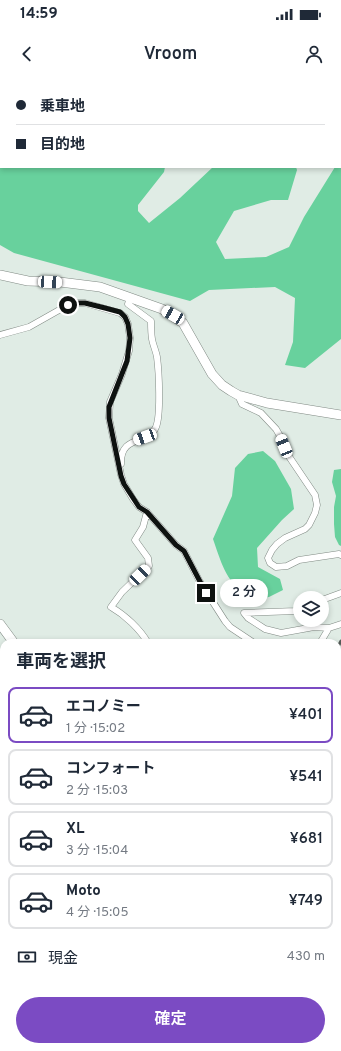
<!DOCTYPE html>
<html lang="ja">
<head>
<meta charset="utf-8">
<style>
	body { margin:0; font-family:Overpass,"Noto Sans JP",sans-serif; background:#f6f6f7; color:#1f2937; height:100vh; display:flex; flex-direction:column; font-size:15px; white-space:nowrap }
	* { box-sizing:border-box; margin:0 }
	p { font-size:13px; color:#747a83 }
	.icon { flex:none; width:22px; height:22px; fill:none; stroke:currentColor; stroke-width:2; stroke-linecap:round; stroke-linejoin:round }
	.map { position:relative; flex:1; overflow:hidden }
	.drawer { position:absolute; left:0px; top:559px; width:341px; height:412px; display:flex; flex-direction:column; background:#fff; border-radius:12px 12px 0 0; box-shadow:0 2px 6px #0003 }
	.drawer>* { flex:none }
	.hud { position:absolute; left:0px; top:0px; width:341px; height:88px; box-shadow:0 2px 6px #0003; display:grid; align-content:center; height:88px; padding:0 16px; background:#fff }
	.tools { position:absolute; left:293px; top:511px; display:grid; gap:8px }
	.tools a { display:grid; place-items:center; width:36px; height:36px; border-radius:50%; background:#fff; box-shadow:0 2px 6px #0003; font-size:20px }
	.end { position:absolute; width:18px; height:18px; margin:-9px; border:5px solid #0e1210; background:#fff; box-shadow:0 0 0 2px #fff }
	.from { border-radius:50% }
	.bubble { position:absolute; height:28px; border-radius:14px; background:#fff; box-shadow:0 2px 6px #0003; font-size:13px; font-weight:600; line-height:28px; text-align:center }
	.car { position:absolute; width:12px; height:24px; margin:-12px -6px; border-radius:5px; box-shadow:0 0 3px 1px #0007; background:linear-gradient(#fff 24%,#345 0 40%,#fff 0 76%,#345 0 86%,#fff 0) }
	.hud b { display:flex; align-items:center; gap:14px; height:38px; font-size:15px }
	.hud b+b { border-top:1px solid #e0e1e3 }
	.hud i { width:10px; height:10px; background:#1f2937 }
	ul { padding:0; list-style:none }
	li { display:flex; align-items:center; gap:12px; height:56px; margin:0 8px 6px; padding:0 8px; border:2px solid #e0e1e3; border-radius:8px }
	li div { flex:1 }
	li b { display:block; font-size:15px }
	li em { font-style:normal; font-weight:600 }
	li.on { border-color:#7b4bc3 }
	li>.icon { width:36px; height:36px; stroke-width:1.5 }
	h2 { padding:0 16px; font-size:18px; line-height:48px }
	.pay { display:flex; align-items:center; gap:10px; height:44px; padding:0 16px; font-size:15px }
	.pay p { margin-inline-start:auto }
	.cta { display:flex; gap:8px; margin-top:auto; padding:8px 16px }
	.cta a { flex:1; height:46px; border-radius:24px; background:#7b4bc3; color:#fff; font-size:16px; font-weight:600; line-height:46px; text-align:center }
	.status { display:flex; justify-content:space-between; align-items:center; height:28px; padding:0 20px; background:#fff; direction:ltr }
	.status svg { height:11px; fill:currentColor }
	header { display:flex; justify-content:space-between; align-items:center; height:52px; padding:0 16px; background:#fff; font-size:18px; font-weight:600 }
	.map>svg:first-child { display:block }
	.forest { fill:#68d19d }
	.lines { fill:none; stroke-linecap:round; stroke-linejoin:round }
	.street-casing { stroke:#808a84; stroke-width:7 }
	.secondary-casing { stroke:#808a84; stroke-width:10 }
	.street { stroke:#fff; stroke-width:6 }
	.secondary { stroke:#fff; stroke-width:9 }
	.rail-casing { stroke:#555b58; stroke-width:3 }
	.rail { stroke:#e0ece5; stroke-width:1.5; stroke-dasharray:4.5; stroke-linecap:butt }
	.route { stroke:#0e1210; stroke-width:5 }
</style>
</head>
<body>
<div class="status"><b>14:59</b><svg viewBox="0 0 49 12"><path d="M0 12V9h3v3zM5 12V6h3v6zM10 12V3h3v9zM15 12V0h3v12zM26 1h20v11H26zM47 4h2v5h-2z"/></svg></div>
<header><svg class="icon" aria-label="back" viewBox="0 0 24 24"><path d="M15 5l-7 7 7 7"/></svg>Vroom<svg class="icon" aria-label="person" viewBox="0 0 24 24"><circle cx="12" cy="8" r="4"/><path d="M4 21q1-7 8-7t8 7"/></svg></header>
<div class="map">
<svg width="341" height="971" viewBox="0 0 341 971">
	<rect width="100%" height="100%" fill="#e0ece5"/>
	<path class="forest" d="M0,0H152L1,1V87H165L164,92L138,125V131L149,143L180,118L213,87H296L297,90L288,120H271L234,131L216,162L225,179L266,177L289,167L304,137L335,87H340L341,82V259L305,288L285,285L293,262L295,218L275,207L209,210L190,221L14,173L0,165Z
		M263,371L275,381L291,409L294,429L282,440L257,468L258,487L280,499L283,510L269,517L251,520C226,501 223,488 213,459L232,416L235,388L248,374Z
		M341,389V466L339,465L335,457L334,444V427L336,416L332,402L334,390Z
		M337,578H341V635L337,638Z"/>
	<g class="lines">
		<g class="street-casing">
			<path id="street" d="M272,0L273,1
				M340,31L341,32
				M0,255L29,247L68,225L77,223H85L120,233L125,237L128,244L130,258L129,271L122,294L110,322L109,338L121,395L124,404L133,419L139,427L147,432L176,465L184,471L200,502L225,541L230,547L254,563
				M238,315L242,324L261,333L276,349L280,356L288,375L315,415L317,425L315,433L309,445L305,449L285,458L277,464L272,470L268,478L270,483L276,487L287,486L299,480L339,474L341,475
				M121,384C120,354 149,365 156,347C161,335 159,292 157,277C156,271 153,265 152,259C151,253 151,247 151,241L128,224L130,217
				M147,432L143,447L135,460L148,478L149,486L122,512L111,527C125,535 140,549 148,563
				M322,520L341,513
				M300,529L296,531L244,533L248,538L265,549L281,553L314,547L329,548L341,544
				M320,563L329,548
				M337,674L341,669
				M0,700L4,702
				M0,737L4,736
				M0,812L4,813
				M339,812L341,820
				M0,837L4,836
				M337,925L341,913
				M0,931H4
				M0,951L4,953
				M337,957H341
				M42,967L46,968L54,967
				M127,967L133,971
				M27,971L31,967
				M310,971L315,967"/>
		</g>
		<g class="secondary-casing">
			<path id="secondary" d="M0,195L28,201L60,202L100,207L162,229L183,243L212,294L222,305L231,311L238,315L267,323L341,335
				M0,544L14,563
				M337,927L341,935"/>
		</g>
		<use href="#street" class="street"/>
		<use href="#secondary" class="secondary"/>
		<g class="rail-casing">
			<path id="rail" d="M337,569L341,561
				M158,971L160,967"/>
		</g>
		<use href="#rail" class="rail"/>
	</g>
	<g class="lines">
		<path class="route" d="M68,225L77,223H85L105,228L120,232L125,237L128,244L130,258L127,281L109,327V338L121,396L124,404L139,427L147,432L176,465L184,471L206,513"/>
	</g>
</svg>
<div class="tools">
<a><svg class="icon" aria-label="layers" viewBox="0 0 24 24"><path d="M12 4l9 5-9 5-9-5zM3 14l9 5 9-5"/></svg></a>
</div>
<i class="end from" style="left:68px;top:225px"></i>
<i class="end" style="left:206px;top:513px"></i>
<div class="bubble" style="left:220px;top:499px;width:48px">2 分</div>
<i class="car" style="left:50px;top:202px;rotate:93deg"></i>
<i class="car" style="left:173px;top:235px;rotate:300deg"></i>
<i class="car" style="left:145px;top:357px;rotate:250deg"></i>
<i class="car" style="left:284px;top:366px;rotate:338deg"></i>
<i class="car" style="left:140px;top:495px;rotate:46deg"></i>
<div class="hud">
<b><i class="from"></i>乗車地</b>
<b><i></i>目的地</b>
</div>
<section class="drawer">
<h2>車両を選択</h2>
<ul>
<li class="on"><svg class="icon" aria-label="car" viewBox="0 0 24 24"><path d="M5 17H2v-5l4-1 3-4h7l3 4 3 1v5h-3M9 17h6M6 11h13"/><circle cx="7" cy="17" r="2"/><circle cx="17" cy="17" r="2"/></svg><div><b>エコノミー</b><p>1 分 · 15:02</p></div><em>¥401</em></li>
<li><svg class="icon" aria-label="car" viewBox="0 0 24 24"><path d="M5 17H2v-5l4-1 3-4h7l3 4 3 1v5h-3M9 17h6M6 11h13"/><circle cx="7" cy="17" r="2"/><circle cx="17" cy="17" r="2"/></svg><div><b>コンフォート</b><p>2 分 · 15:03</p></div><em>¥541</em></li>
<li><svg class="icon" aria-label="car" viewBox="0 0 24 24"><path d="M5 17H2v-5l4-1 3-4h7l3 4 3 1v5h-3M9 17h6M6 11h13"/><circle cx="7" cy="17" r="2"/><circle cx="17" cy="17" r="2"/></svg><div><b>XL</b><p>3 分 · 15:04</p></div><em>¥681</em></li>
<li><svg class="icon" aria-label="car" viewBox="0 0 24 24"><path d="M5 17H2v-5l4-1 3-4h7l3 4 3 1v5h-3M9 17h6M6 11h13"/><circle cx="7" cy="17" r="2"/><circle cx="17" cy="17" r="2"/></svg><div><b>Moto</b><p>4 分 · 15:05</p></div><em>¥749</em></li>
</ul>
<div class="pay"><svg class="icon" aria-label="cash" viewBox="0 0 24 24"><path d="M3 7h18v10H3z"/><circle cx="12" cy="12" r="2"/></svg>現金<p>430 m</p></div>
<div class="cta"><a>確定</a></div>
</section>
</div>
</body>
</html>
